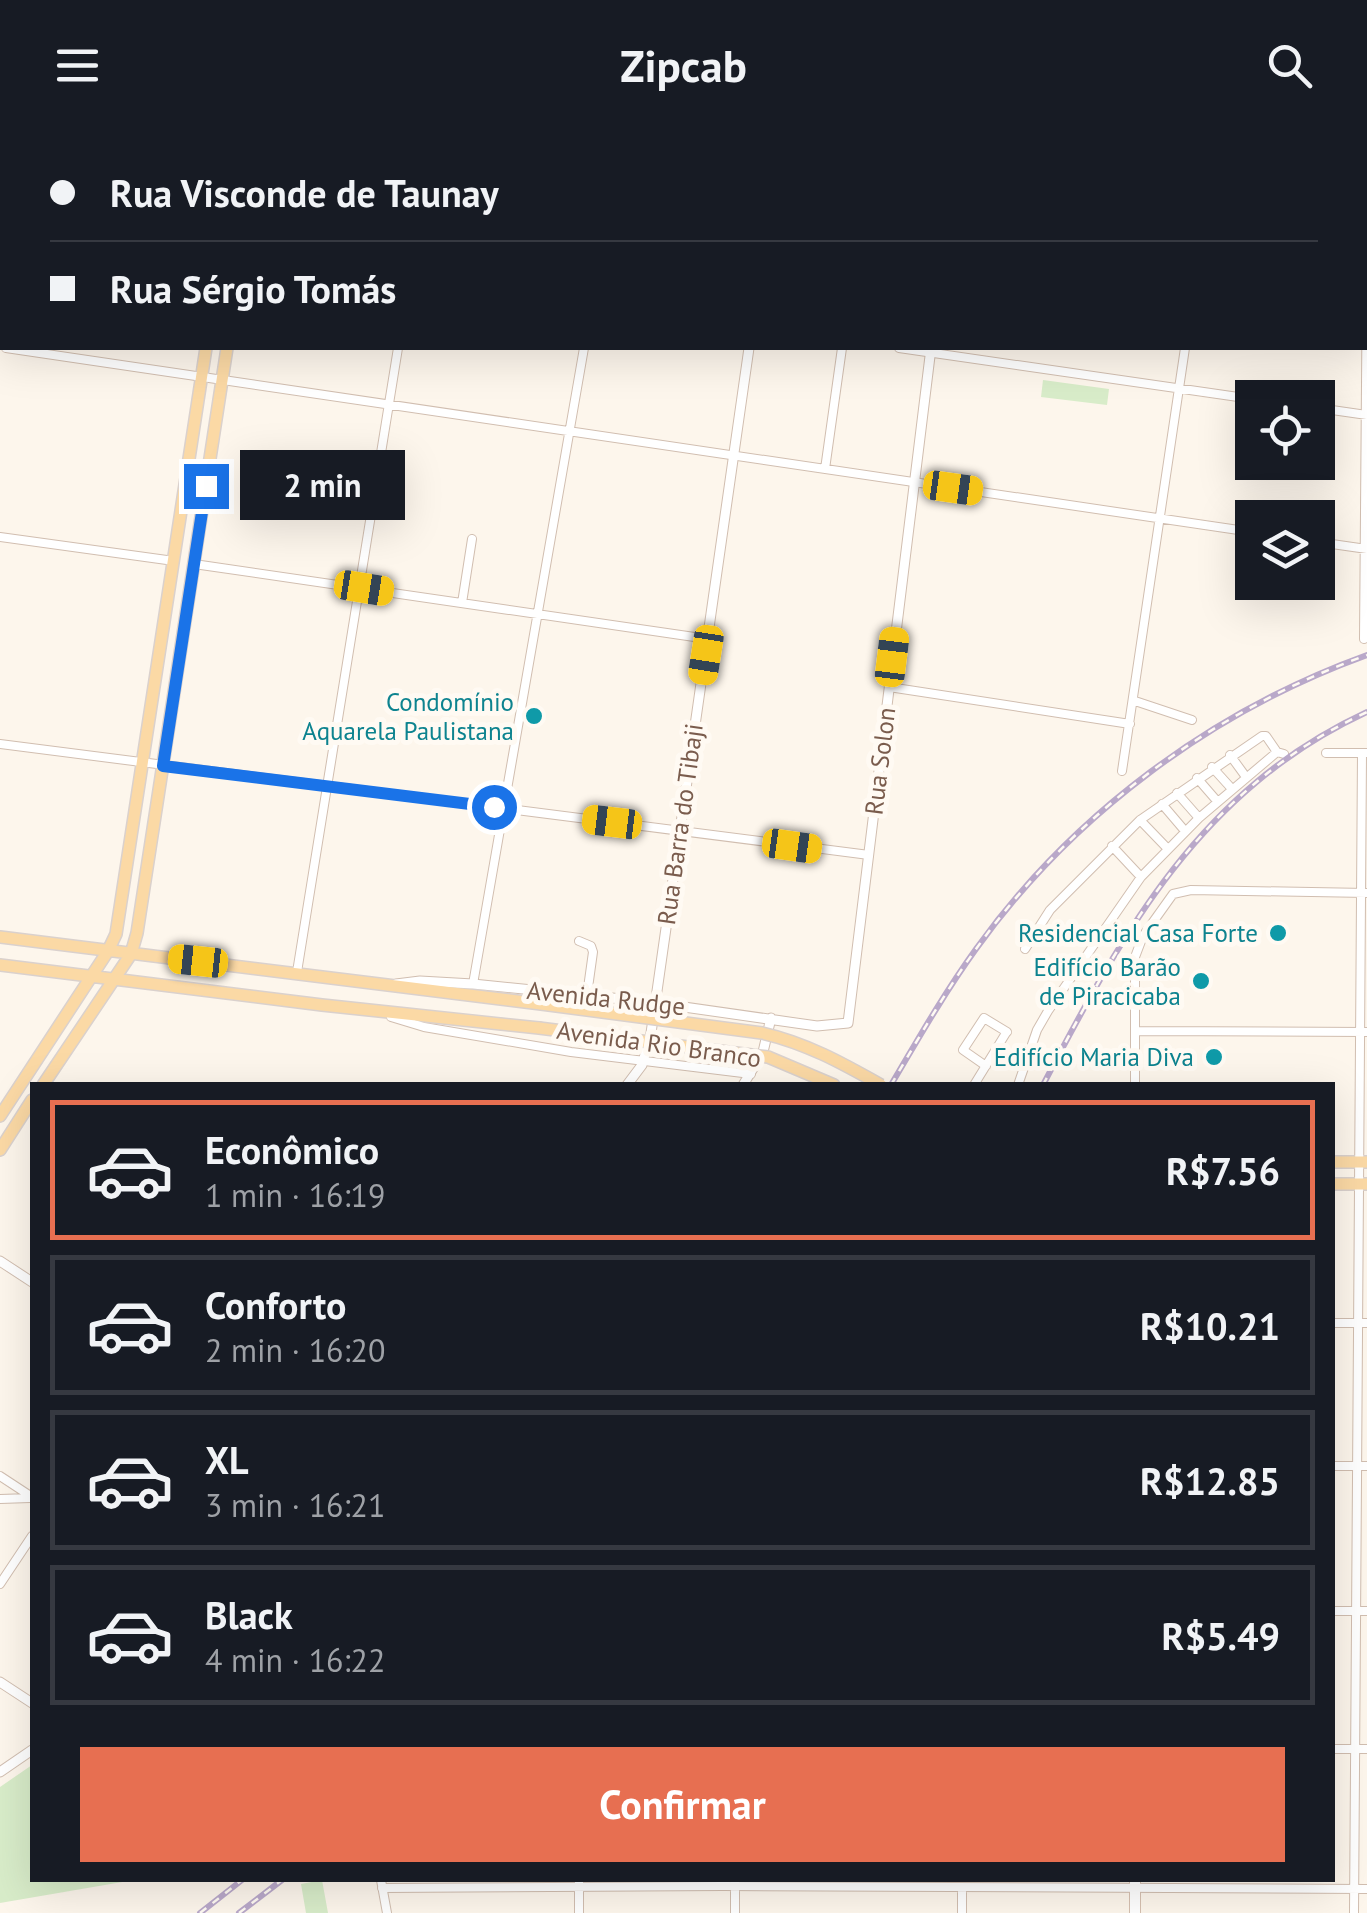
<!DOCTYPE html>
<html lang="pt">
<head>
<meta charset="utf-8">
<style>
	body { margin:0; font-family:"PT Sans",sans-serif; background:#20242c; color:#f1f3f6; height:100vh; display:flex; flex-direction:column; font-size:38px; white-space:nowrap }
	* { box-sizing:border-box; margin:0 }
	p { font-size:32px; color:#9ea1a6 }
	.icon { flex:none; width:55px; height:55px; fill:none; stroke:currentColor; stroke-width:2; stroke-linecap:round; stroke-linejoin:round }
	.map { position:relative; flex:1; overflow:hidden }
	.drawer { position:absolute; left:30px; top:952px; width:1305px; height:800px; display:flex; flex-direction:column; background:#171b24; border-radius:0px; box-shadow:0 10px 40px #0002 }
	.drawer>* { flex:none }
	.banner { position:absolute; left:0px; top:0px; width:1368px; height:220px; box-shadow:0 10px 40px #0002; display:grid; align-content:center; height:220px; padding:0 50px; background:#171b24 }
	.fabs { position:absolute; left:1235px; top:250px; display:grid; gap:20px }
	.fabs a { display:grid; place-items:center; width:100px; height:100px; border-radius:0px; background:#171b24; box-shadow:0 10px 40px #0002; font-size:50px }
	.end { position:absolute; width:45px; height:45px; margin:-22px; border:12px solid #1a73e8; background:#fff; box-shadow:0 0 0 5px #fff }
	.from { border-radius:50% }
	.bubble { position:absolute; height:70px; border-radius:0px; background:#171b24; box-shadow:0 10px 40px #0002; font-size:32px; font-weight:700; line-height:70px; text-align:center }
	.car { position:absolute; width:30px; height:60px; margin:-30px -15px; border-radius:12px; box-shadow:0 0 8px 2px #0007; background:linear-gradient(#f5c518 24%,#345 0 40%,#f5c518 0 76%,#345 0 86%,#f5c518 0) }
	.banner b { display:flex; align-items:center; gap:35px; height:95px; font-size:38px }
	.banner b+b { border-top:2px solid #363941 }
	.banner i { width:25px; height:25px; background:#f1f3f6 }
	ul { padding:18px 0 0; list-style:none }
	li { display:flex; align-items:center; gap:30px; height:140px; margin:0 20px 15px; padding:0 30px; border:5px solid #363941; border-radius:0px }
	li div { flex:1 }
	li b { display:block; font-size:38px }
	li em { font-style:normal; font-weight:700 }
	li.on { border-color:#e76f51 }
	li>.icon { width:90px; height:90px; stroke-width:1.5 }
	.primary-button { display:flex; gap:20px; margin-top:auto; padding:20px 50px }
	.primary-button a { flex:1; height:115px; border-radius:0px; background:#e76f51; color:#fff; font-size:40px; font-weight:700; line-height:115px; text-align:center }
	header { display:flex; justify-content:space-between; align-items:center; height:130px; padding:0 50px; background:#171b24; font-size:45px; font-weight:700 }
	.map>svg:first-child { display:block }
	.green { fill:#d8ecc9 }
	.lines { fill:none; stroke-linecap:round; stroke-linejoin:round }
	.minor-casing { stroke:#d1beb0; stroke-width:10 }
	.tertiary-casing { stroke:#d1beb0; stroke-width:11 }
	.secondary-casing { stroke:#d6c0b0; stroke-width:12 }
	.primary-casing { stroke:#dad1cd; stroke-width:14 }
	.minor { stroke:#fff; stroke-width:8 }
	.tertiary { stroke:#fff; stroke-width:9 }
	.secondary { stroke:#fff; stroke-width:10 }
	.primary { stroke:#fbd9a5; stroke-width:11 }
	.rail-casing { stroke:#b9a8c9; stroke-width:6 }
	.rail { stroke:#fffaf3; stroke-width:2.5; stroke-dasharray:8; stroke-linecap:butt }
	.primary-bridge-casing { stroke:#dad1cd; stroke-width:14; stroke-linecap:butt }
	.primary-bridge { stroke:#fbd9a5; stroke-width:11 }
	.route { stroke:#1a73e8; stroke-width:12 }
	.culture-dot { fill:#0f9aa8; stroke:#fffaf3; stroke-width:4 }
	.labels { text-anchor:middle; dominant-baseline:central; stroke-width:10; stroke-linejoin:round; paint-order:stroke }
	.culture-label { font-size:25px; fill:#0d838f; stroke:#fffaf3; text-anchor:end }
	.street-label { font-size:25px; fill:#7a5c4d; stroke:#fffaf3 }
</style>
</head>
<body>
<header><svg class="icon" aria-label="menu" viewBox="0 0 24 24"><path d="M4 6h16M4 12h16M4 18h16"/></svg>Zipcab<svg class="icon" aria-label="search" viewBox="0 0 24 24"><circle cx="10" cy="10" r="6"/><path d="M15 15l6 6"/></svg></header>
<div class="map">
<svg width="1367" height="1783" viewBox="0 0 1367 1783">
	<rect width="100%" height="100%" fill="#fdf6ec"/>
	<path class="green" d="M1043,250L1109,259L1107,275L1041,267Z
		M32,1635V1750H134L0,1773V1657Z
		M322,1750L328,1783H306L301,1754Z"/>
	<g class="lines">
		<g class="minor-casing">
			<path id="minor" d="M806,0L811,2
				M1091,0L1095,2
				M101,2V0
				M433,2V0
				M622,2V0
				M1201,2V0
				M0,84H2
				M6,218L1252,402
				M899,218L1252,269
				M1318,278L1367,285
				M825,339L842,218
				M0,407L174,431
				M1318,412L1367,419
				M194,434L708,509
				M462,473L472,409
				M1364,509L1367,128
				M889,557L1130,594
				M1135,571L1192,590
				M0,614L869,725
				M1326,623H1367
				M1230,625L1246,647
				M1212,637L1232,659
				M1122,641L1185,218
				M1197,648L1217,671
				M1177,663L1199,688
				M1162,674L1185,701
				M1140,690L1167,718
				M1112,716L1141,747
				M579,811L591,816L593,822L587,865
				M1025,819L1050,780L1140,690L1262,606H1266L1277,622
				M297,842L398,218
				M473,854L584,218
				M391,887L424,897L571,922L751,944
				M1135,901L1367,902
				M974,955L1006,903L1007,902L984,888L963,920L986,936
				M1018,955L1037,900L1048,881L1141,747L1199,688L1277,622L1284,624
				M1135,955V827L1143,806L1173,764L1191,760L1367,763
				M1332,1193H1367
				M1332,1336H1367
				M0,1346L32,1367
				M0,1369L30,1368
				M0,1454L32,1406
				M1332,1481H1367
				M1332,1619H1367
				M381,1750L387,1783
				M579,1750V1783
				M382,1758L723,1756L1367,1759
				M735,1783V1750
				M962,1783V1758
				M1354,1783L1362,623"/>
		</g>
		<g class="tertiary-casing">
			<path id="tertiary" d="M781,2L782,0
				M957,2L958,0
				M1365,130H1367
				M396,854L420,851L473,854L642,871L817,896L848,893L931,218
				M627,955L642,935L651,903L749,218
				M743,955L763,922L771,888
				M0,1131L32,1152
				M0,1552L32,1573
				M0,1642L32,1620"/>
		</g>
		<g class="secondary-casing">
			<path id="secondary" d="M1135,1750V1783"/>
		</g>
		<g class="primary-casing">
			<path id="primary" d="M242,2V0
				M265,2L266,0
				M0,807L541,874
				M0,835L322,875L539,898
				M768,927L834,955
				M43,955L131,824L137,803L227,218
				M0,986L108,821L116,804L206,218
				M0,1020L32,970
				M1332,1032H1367
				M1332,1054H1367"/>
		</g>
		<use href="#minor" class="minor"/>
		<use href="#tertiary" class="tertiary"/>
		<use href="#secondary" class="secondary"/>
		<use href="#primary" class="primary"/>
		<g class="rail-casing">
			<path id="rail" d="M891,955C918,909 945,862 976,819C1072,685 1212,581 1367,525
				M1043,955C1124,800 1201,659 1367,582
				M200,1783L242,1750
				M239,1783L282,1750"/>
		</g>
		<use href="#rail" class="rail"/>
		<g class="primary-bridge-casing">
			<path id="primary-bridge" d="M541,874L762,903C806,913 842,933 881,955
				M539,898L768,927"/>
		</g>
		<use href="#primary-bridge" class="primary-bridge"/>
	</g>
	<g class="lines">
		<path class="route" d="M206,356L163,636L494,677"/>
	</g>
	<g class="culture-dot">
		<circle cx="534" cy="586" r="10"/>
		<circle cx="1278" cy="803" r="10"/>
		<circle cx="1201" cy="851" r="10"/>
		<circle cx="1214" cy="927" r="10"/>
	</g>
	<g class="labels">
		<g class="culture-label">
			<text x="514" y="572">Condomínio<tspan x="514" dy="29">Aquarela Paulistana</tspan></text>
			<text x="1258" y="803">Residencial Casa Forte</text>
			<text x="1181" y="837">Edifício Barão<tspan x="1181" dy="29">de Piracicaba</tspan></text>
			<text x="1194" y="927">Edifício Maria Diva</text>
		</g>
		<g class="street-label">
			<text transform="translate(880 631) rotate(-83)">Rua Solon</text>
			<text transform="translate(680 694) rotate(-82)">Rua Barra do Tibaji</text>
			<text transform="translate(606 868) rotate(6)">Avenida Rudge</text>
			<text transform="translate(659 914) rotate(8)">Avenida Rio Branco</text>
		</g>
	</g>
</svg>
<div class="fabs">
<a><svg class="icon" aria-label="locate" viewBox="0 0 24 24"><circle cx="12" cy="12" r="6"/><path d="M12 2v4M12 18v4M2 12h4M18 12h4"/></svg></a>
<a><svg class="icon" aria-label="layers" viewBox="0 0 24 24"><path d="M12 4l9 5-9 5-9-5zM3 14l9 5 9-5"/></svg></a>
</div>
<i class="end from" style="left:494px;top:677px"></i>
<i class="end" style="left:206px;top:356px"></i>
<div class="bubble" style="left:240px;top:320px;width:165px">2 min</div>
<i class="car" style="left:953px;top:358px;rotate:98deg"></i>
<i class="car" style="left:364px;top:458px;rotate:99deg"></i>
<i class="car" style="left:706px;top:525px;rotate:189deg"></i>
<i class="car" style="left:892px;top:527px;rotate:7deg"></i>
<i class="car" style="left:612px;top:692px;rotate:277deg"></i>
<i class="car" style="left:792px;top:716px;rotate:98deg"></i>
<i class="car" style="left:198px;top:831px;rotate:276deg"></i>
<div class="banner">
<b><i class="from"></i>Rua Visconde de Taunay</b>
<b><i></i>Rua Sérgio Tomás</b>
</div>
<section class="drawer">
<ul>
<li class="on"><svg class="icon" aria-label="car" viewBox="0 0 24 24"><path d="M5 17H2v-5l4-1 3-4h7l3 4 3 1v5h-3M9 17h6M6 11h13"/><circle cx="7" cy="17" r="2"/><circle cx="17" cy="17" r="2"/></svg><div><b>Econômico</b><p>1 min · 16:19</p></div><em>R$7.56</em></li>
<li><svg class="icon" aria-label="car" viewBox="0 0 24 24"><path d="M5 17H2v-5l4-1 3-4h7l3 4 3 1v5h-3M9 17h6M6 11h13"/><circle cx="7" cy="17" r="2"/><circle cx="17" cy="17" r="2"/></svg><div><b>Conforto</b><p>2 min · 16:20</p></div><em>R$10.21</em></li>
<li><svg class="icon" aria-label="car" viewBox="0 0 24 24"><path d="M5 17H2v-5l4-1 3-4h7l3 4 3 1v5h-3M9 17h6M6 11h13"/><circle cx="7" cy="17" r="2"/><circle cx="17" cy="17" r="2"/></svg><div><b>XL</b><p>3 min · 16:21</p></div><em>R$12.85</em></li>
<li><svg class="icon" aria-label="car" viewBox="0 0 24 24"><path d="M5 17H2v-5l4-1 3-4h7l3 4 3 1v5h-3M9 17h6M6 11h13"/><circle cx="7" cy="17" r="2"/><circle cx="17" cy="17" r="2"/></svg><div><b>Black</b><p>4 min · 16:22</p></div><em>R$5.49</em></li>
</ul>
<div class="primary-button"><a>Confirmar</a></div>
</section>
</div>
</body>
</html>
